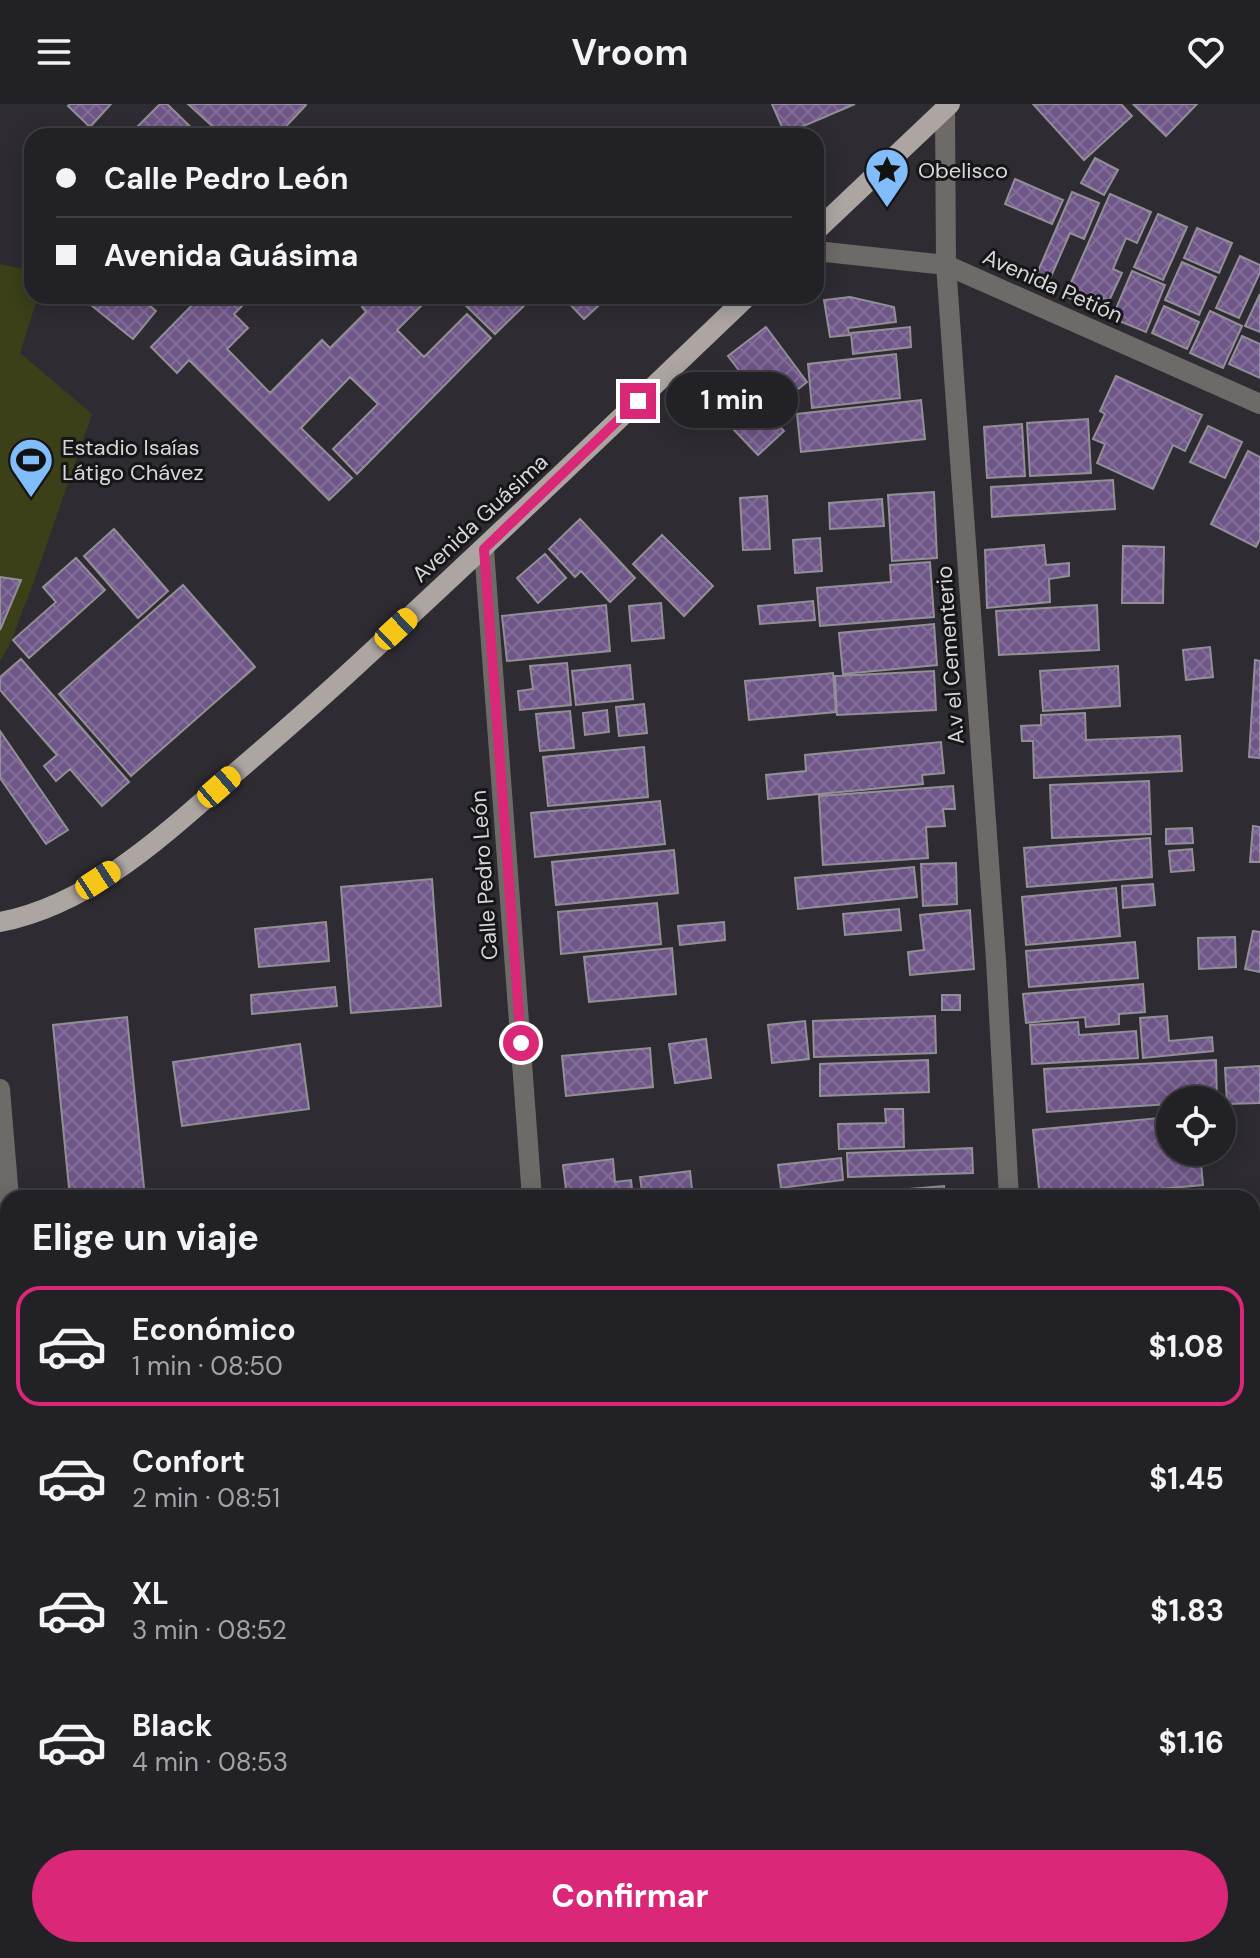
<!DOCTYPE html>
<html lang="es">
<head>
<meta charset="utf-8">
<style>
	body { margin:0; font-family:"DM Sans",sans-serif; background:#2a292e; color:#f1f3f6; height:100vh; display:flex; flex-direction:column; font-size:30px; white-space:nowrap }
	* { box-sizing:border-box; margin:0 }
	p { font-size:26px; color:#a2a3a7 }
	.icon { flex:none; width:44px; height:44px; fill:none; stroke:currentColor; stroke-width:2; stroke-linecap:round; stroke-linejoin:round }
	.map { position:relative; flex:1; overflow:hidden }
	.sheet { position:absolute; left:0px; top:1086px; width:1260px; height:768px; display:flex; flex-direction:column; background:#222126; border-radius:24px 24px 0 0; box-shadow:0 4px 20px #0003,0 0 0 2px #3f3e43 }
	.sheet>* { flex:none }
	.top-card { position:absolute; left:24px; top:24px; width:800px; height:176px; border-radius:24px; box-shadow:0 4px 20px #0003,0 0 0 2px #3f3e43; display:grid; align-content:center; height:176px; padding:0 32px; background:#222126 }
	.fabs { position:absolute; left:1156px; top:982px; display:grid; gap:16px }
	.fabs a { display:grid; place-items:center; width:80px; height:80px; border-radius:50%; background:#222126; box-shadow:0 4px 20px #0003,0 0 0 2px #3f3e43; font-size:40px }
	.end { position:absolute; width:36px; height:36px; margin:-18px; border:10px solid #db2777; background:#fff; box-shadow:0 0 0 4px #fff }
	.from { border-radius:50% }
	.bubble { position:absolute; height:56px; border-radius:28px; background:#222126; box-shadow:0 4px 20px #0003,0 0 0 2px #3f3e43; font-size:26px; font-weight:700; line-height:56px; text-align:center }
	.car { position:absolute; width:24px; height:48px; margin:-24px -12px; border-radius:10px; box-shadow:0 0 6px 2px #0007; background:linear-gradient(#f5c518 24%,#345 0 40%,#f5c518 0 76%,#345 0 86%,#f5c518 0) }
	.top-card b { display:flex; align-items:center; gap:28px; height:76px; font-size:30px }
	.top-card b+b { border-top:2px solid #3f3e43 }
	.top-card i { width:20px; height:20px; background:#f1f3f6 }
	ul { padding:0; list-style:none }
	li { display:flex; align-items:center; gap:24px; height:120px; margin:0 16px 12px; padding:0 16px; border:4px solid transparent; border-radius:24px }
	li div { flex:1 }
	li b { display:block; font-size:30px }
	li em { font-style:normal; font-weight:700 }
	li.current { border-color:#db2777 }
	li>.icon { width:72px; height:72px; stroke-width:1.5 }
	h2 { padding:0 32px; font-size:36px; line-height:96px }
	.primary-button { display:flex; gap:16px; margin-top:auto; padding:16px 32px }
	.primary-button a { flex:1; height:92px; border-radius:48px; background:#db2777; color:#fff; font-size:32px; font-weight:700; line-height:92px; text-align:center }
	header { display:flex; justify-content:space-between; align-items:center; height:104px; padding:0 32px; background:#222126; font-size:36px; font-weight:700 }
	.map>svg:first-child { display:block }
	.park { fill:#3b4019 }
	.building { fill:url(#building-cross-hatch); stroke:#928f96; stroke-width:2 }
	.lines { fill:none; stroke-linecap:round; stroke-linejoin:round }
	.minor { stroke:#6d6a68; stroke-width:20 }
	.major { stroke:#aca5a2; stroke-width:20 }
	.route { stroke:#db2777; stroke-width:10 }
	.labels { text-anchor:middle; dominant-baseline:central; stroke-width:6; stroke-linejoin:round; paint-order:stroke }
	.poi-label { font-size:22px; fill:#d7d6d9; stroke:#161517; text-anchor:start }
	.street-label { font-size:22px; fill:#d7d6d9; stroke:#161517 }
</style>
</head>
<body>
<header><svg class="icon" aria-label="menu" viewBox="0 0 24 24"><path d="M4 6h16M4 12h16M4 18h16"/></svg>Vroom<svg class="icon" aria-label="heart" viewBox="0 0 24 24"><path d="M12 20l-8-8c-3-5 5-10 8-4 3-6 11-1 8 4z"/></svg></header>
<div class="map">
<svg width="1260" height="1854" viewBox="0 0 1260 1854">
	<defs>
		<pattern id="building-cross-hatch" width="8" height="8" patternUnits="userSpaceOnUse" patternTransform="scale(2)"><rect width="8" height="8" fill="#6e5688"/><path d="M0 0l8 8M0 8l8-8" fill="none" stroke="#826e98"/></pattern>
	</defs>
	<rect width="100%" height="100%" fill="#2e2c32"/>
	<path class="park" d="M0,160L32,167V192H38L20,249L92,310L33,480L9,542L0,557Z"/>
	<path class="building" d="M70,0H111L90,23L68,2Z
		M160,0H167L200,32H128Z
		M188,0H305L306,1L277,32H223Z
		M772,0H855L785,30Z
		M1033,0H1121L1132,12L1084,56Z
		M1133,0H1197L1166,32Z
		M1095,54L1118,66L1104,91L1081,79Z
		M1015,75L1063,96L1052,120L1005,100Z
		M1072,88L1099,99L1084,135L1070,129L1046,184L1033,179Z
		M1110,90L1151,108L1137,139L1126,134L1113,165L1122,169L1109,197L1090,189L1085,201L1065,192Z
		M1158,110L1187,123L1163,176L1134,163Z
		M1197,124L1232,139L1219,169L1184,154Z
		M1240,152L1260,161V168L1239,214L1216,204Z
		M1182,158L1216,173L1199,211L1165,196Z
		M1132,167L1165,181L1146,228L1112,214Z
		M1260,190V228L1245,222Z
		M80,192H138L156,207L133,235Z
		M201,192H252L234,210L248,224L227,245L270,289L322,236L330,244L366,208L362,203L373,192H431L397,226L424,253L467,210L491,234L357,370L333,345L378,300L350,273L301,324L352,374L329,396L189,256L177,269L151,243Z
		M456,192H526L530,196L495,230Z
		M562,192H609L584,215Z
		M850,193L894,203L896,218L848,224L849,231L830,233L824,196Z
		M1164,202L1199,218L1187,245L1152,229Z
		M1210,207L1242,222L1223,264L1190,249Z
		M766,223L807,278L770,307L728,252Z
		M910,223L911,243L853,250L851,229Z
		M1242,232L1260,240V274L1229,260Z
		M896,250L900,294L812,304L808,260Z
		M1116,272L1202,311L1185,347L1173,341L1153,385L1097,359L1105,340L1093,335L1105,310L1100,307Z
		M740,280L784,327L758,351L714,305Z
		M921,296L925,335L801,348L797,310Z
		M1088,315L1091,369L1030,372L1027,319Z
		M1022,320L1025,372L987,374L984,323Z
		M1208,322L1242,338L1225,374L1190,358Z
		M1248,347L1260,353V435L1256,443L1211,420Z
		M1113,376L1115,405L992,413L991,383Z
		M934,388L937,454L892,457L888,391Z
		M767,392L770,445L743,446L740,394Z
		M882,395L884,422L830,425L829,399Z
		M580,415L635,474L610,498L581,467L575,473L549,445Z
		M114,425L168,487L138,514L84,452Z
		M662,431L713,482L684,512L633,460Z
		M820,434L822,467L795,469L793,436Z
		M1044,441L1046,461L1069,459V472L1049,475L1050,498L987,504L985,446Z
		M1123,442L1164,443L1163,499H1122Z
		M545,450L566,474L538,499L517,474Z
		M76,454L105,486L29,554L13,536L56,498L43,483Z
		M930,458L934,513L820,522L817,484L891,478L890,461Z
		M0,473L21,476L0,526Z
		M183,481L255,563L131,672L59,590Z
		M813,497L815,516L760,520L758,502Z
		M661,499L664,534L632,537L629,502Z
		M606,501L610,547L507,557L502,512Z
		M1097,501L1099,546L999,551L996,507Z
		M934,520L937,561L843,570L839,529Z
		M1210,543L1213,573L1186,576L1183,546Z
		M21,555L129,678L102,702L70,665L56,677L44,662L57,651L0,586V573Z
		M1255,556L1260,557V654L1249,653Z
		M567,559L571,601L520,606L518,587L533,585L530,562Z
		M630,561L633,595L576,601L572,567Z
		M1118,562L1120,602L1043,607L1040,567Z
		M934,567L936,606L837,611L835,572Z
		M833,569L836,608L749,616L745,577Z
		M644,600L647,629L619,632L616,603Z
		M607,606L609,628L585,631L583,609Z
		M570,607L574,644L540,647L536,610Z
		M1085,609L1086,636L1180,632L1182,667L1034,674L1033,637H1022L1021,622L1041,621V611Z
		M0,627L68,726L46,740L0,674Z
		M941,638L944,669L922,671L923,680L768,695L766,671L806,667L805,651Z
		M644,643L648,693L548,702L543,653Z
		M1149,677L1151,730L1052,734L1050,681Z
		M953,682L955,705H943L945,722L926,723L928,754L823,761L819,692Z
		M660,697L665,740L535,753L531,709Z
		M1253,722L1260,723V758H1250Z
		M1192,724L1193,739L1166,740V725Z
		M1150,734L1152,773L1027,783L1024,744Z
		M1192,745L1194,766L1171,768L1169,747Z
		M674,746L678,789L556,801L552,758Z
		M956,759L957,800L923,802L921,760Z
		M914,763L917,793L798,805L795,774Z
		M432,775L441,902L351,909L341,783Z
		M1153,780L1155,801L1123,804L1122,782Z
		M1116,784L1120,832L1026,841L1022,793Z
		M657,799L661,840L561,850L558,808Z
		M899,805L901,826L845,831L843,810Z
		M970,806L974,865L910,871L908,848L924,846L920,811Z
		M326,818L329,857L259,863L255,825Z
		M724,818L725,836L680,841L678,822Z
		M1253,827L1260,828V868L1245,865Z
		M1235,833L1236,863L1199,865L1198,834Z
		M1135,838L1138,874L1029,883L1026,847Z
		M672,844L676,890L589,898L584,853Z
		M1143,880L1145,908L1119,910V920L1086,923L1085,913L1026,919L1023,890Z
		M335,883L337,902L252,910L251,891Z
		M942,891H960V906H942Z
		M935,912L936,949L814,953L813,917Z
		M1167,912L1169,937L1212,933L1213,947L1143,954L1140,914Z
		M127,913L145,1094H70L53,921Z
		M805,917L809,955L772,959L768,921Z
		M1078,918L1079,931L1136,927L1138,954L1032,960L1030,921Z
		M706,935L711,974L675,979L669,940Z
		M300,940L309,1005L182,1022L173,958Z
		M650,944L653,983L566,992L562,952Z
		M928,956L929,988L820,992V960Z
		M1216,956L1217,996H1170V1000L1047,1008L1044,965Z
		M1260,962V999L1227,1000L1225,964Z
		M885,1005H903L904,1043L839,1045L838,1020L886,1019Z
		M1170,1013V1048H1200L1203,1081L1137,1087V1094H1040L1033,1026Z
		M972,1044L973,1069L848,1073L847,1049Z
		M841,1054L843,1076L781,1084L778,1061Z
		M613,1055L615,1078L631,1076L633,1094H567L563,1061Z
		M690,1067L693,1094H643L640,1073Z
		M944,1082L945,1094H887L886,1087Z
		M879,1087V1094H802V1090Z
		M1255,1153L1260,1154V1227L1252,1226V1203L1256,1182L1252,1181V1171Z
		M1252,1350L1260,1352V1386L1252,1384Z
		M0,1360H4L7,1420H0Z
		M1252,1389L1260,1390L1255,1413L1260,1414V1528L1254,1557Z
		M1252,1595L1260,1597V1649L1252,1647Z"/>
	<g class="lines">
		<path class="minor" d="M945,5L946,161L996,856L1009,1094
			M816,147L946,161L1260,300
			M484,445L532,1094
			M0,985L9,1094"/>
		<path class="major" d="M816,127L950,0
			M0,818C89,801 162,733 228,675C276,634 323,593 369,550C497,433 622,312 748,192
			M0,1547L8,1548
			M1249,1846L1260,1848"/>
	</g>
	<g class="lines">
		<path class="route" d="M521,939L484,445L638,297"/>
	</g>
	<defs>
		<g id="sight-pin" transform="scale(2.3)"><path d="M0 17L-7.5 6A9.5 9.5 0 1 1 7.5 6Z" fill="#81bdfa" stroke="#161517"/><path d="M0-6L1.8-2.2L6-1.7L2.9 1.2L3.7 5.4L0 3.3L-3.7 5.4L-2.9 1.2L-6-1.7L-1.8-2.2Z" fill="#111"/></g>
		<g id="stadium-pin" transform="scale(2.3)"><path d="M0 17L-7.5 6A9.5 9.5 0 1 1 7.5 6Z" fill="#81bdfa" stroke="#161517"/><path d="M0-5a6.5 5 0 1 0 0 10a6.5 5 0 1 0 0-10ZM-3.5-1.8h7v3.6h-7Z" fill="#111"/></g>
	</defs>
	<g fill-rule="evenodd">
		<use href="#sight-pin" x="887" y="66"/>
		<use href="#stadium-pin" x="31" y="356"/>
	</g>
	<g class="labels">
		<g class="poi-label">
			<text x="918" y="66">Obelisco</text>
			<text x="62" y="343">Estadio Isaías<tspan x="62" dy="25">Látigo Chávez</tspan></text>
		</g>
		<g class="street-label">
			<text transform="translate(1053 182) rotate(24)">Avenida Petión</text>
			<text transform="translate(480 414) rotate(-43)">Avenida Guásima</text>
			<text transform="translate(950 551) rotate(-94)">A.v el Cementerio</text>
			<text transform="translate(484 771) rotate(-94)">Calle Pedro León</text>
		</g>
	</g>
</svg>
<div class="fabs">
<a><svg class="icon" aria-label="locate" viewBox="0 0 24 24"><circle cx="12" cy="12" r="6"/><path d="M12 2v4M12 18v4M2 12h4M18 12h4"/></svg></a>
</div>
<i class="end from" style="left:521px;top:939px"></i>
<i class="end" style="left:638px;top:297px"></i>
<div class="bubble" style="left:666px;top:268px;width:132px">1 min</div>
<i class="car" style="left:396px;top:525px;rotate:47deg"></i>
<i class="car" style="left:219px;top:683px;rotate:49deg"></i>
<i class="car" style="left:98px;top:776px;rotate:57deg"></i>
<div class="top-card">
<b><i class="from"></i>Calle Pedro León</b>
<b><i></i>Avenida Guásima</b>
</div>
<section class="sheet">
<h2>Elige un viaje</h2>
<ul>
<li class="current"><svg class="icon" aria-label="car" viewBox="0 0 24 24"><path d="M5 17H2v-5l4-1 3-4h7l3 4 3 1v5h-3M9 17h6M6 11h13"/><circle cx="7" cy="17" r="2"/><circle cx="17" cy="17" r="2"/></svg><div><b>Económico</b><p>1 min · 08:50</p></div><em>$1.08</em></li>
<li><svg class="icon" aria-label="car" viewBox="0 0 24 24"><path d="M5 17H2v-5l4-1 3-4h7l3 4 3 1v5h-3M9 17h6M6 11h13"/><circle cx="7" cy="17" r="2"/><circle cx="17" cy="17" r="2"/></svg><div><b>Confort</b><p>2 min · 08:51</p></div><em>$1.45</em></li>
<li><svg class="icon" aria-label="car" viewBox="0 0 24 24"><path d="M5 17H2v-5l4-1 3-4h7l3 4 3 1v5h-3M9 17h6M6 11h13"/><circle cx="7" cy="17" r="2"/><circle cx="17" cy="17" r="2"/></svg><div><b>XL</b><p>3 min · 08:52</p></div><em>$1.83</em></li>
<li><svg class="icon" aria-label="car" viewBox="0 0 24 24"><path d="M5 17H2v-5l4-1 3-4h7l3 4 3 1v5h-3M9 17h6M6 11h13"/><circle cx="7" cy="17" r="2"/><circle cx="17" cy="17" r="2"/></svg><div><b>Black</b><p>4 min · 08:53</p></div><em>$1.16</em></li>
</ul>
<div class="primary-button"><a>Confirmar</a></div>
</section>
</div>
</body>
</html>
